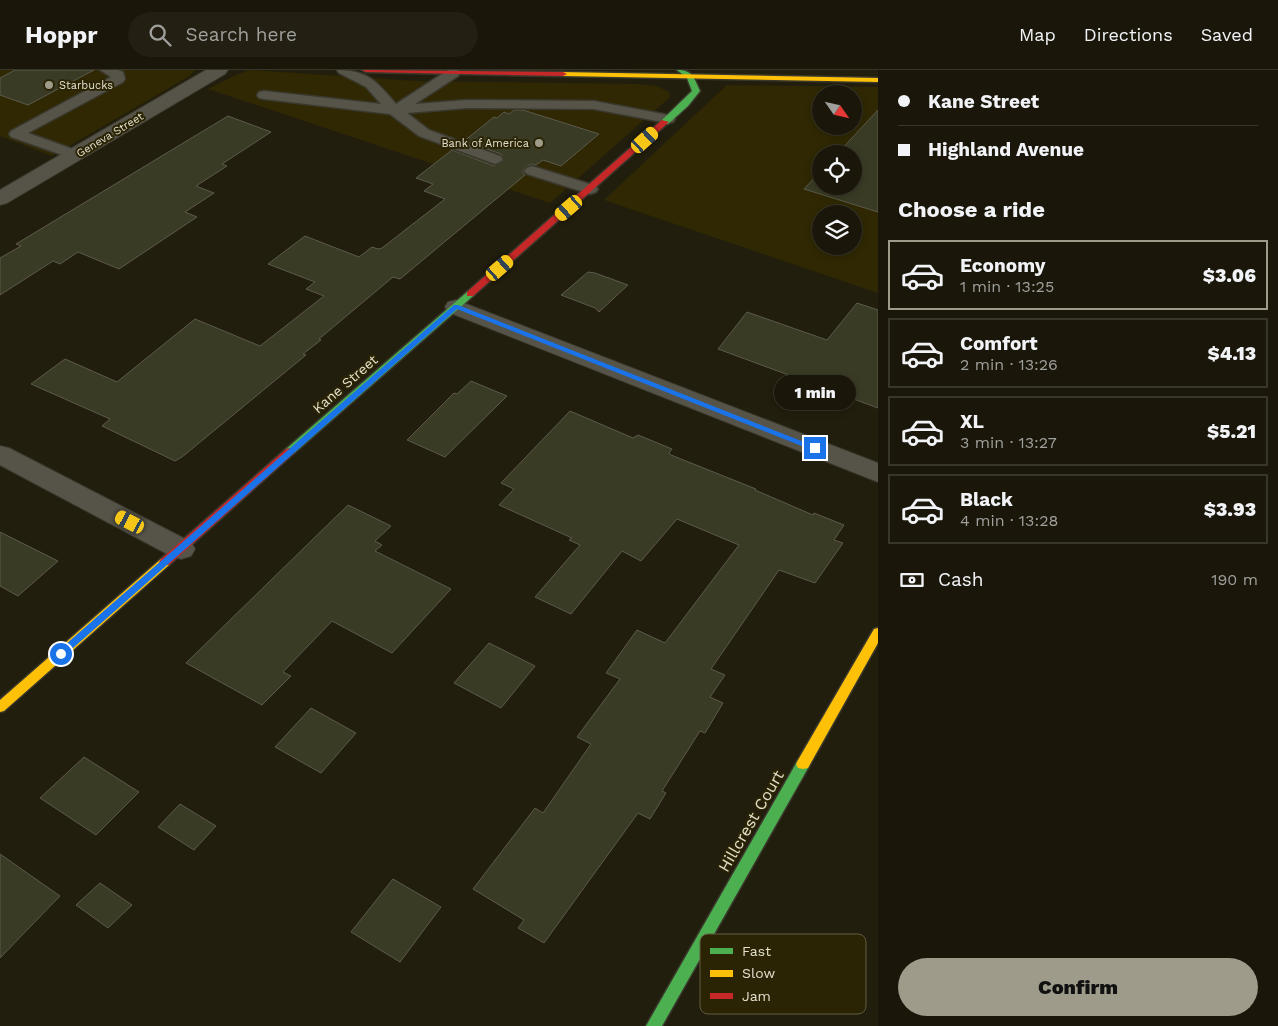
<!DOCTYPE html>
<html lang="en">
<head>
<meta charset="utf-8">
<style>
	body { margin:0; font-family:"Work Sans",sans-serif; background:#231f13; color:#f1f3f6; height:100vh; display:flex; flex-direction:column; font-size:19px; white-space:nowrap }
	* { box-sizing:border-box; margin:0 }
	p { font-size:16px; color:#9f9f9c }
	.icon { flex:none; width:28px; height:28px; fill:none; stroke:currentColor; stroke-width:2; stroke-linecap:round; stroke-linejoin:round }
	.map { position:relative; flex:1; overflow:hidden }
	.drawer { display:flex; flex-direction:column; background:#1a160a; width:400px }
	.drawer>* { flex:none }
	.guide { display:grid; align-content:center; height:110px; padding:0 20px; background:#1a160a }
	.needle { width:32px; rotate:124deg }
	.fabs { position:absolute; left:812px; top:15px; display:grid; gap:10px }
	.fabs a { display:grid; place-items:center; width:50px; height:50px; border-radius:50%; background:#1a160a; box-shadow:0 2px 8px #0003,0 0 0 1px #38352b; font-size:25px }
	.end { position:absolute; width:22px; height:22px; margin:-11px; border:6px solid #1a73e8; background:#fff; box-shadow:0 0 0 2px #fff }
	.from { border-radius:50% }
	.bubble { position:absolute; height:35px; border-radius:18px; background:#1a160a; box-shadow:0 2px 8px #0003,0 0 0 1px #38352b; font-size:16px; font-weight:800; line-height:35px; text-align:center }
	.car { position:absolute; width:15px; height:30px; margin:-15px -8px; border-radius:6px; box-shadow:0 0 4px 1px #0007; background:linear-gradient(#f5c518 24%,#345 0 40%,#f5c518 0 76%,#345 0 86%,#f5c518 0) }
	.guide b { display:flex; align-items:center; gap:18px; height:48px; font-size:19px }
	.guide b+b { border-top:1px solid #38352b }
	.guide i { width:12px; height:12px; background:#f1f3f6 }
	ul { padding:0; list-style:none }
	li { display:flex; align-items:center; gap:15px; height:70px; margin:0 10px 8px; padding:0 10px; border:2px solid #38352b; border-radius:0px }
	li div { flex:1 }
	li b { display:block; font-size:19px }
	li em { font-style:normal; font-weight:800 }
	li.active { border-color:#9f9b8a }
	li>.icon { width:45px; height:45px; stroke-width:1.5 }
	h2 { padding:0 20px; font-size:22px; line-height:60px }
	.pay { display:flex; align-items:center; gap:12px; height:55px; padding:0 20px; font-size:19px }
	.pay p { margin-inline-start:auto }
	.primary-button { display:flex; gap:10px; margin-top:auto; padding:10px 20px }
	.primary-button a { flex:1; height:58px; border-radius:30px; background:#9f9b8a; color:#111; font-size:20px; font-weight:800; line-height:58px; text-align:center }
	header { display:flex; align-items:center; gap:30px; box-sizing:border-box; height:70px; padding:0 25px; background:#1a160a; border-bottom:1px solid #38352b }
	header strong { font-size:24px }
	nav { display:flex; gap:28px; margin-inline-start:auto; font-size:18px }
	.search { width:350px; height:45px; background:#231f13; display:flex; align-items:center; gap:12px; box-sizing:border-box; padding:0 18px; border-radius:28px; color:#9f9f9c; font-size:19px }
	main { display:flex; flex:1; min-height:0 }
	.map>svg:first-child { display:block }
	.built { fill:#2f2803; fill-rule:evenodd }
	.building { fill:#3a3b24; stroke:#5b5a4d }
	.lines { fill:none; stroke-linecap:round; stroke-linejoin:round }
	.lane-casing { stroke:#3a382c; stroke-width:3 }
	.street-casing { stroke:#3a382c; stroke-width:2 }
	.fast-casing { stroke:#3a382c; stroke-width:3 }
	.slow-casing { stroke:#3a382c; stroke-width:3 }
	.jam-casing { stroke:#3a382c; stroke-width:3 }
	.lane { fill:#565448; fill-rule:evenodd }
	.street { fill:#565448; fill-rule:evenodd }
	.fast { fill:#4caf50; fill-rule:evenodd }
	.slow { fill:#ffc107; fill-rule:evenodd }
	.jam { fill:#c62828; fill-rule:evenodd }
	.route { fill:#1a73e8 }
	.poi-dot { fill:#9f9b8a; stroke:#2a2405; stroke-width:2 }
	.labels { text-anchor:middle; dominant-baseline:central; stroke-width:4; stroke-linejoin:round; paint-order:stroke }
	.far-poi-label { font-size:11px; fill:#e2dfcd; stroke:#2a2405; text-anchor:start }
	.far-street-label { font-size:11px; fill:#e2dfcd; stroke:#2a2405 }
	.street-label { font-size:14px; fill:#e2dfcd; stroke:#2a2405 }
	.near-street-label { font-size:16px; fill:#e2dfcd; stroke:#2a2405 }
	.key { fill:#2a2405; stroke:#615c41; stroke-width:1 }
	.key-label { font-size:14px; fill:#e2dfcd }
</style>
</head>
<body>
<header>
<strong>Hoppr</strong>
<div class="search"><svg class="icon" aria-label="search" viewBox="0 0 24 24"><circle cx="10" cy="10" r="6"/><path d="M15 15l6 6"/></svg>Search here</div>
<nav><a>Map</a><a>Directions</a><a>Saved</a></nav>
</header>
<main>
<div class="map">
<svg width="878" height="956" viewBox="0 0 878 956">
	<rect width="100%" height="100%" fill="#221e0d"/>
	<path class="built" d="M0,0H196L188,7L52,86L0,66Z
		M249,0L415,11L639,14L657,16L669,22L670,27L550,133L208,19L236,5Z
		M727,15L878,17V223L604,130ZM821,24H854V56H821ZM821,84H854V116H821ZM821,144H854V176H821Z"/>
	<path class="building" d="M15,0H94L28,35L0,25V8Z
		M514,40H523L599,64L561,96L543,90L536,95L531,94L526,97L522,101L525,105L400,209L393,207L319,269L321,270L303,284L306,285L182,387L175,391L102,356L110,349L31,314L65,289L117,312L195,249L260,276L324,226L306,219L315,212L268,194L305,166L359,187L372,177L378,179L382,178L445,129L424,121L433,114L416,108L452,80L494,96L504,90L501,84L464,71L494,47L497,48L504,42L509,44Z
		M878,40V142L804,119L821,101V116H854V84H837Z
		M228,46L271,62L222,94L227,96L196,116L214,123L185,142L197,147L119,199L78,182L60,194L53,191L0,225V188L21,176L16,174Z
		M588,202L595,203L628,215L599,242L595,238L561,225Z
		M857,233L878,240V338L718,279L747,242L827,270Z
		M471,311L507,326L445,387L407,370L454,323L457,324Z
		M570,341L633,368L638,365L672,379L669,383L671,385L756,419L755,420L813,445L814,443L844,455L834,470L843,473L815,513L779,500L711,599L725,605L710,627L723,633L705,663L700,661L662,721L666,723L650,749L638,743L544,873L518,858L524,850L473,819L535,738L543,743L591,674L577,667L620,609L606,603L637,560L665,573L739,475L677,449L641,491L622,481L571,544L535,527L580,475L569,470L572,468L499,435L514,419L501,413Z
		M348,435L391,456L375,471L382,475L375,481L451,519L392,583L332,551L283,602L291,606L262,635L186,593Z
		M0,462L58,491L18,526L0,516Z
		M489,573L535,596L501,638L454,613Z
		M311,638L356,663L321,703L275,677Z
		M84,687L139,722L96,765L40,728Z
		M180,734L216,756L194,780L158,757Z
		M0,784L60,826L0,888Z
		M393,809L441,837L400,892L351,862Z
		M100,813L132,835L108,858L76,835Z"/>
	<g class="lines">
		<g class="lane-casing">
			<path id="lane" d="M100,0H118L123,2L125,9L123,12L28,63L81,82L84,85L81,88H71L11,67L9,64L11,61L111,7Z
				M337,0C368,0 377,12 396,34L448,0H458L460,3L458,6L415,34L467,30L594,31L668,45L673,46L675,49L673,52L668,53L594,39L467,38L407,43L429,60L500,86L503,89L500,92L495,94L419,66L390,44L264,29L259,28L257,25L259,22L264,21L381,34L366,17L339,3Z
				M532,96L596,116L598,119L596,122L590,124L527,104L524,101L527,98Z"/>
		</g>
		<g class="street-casing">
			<path id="street" d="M206,0H228L225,4L7,133L0,135V120Z
				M456,230L878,393V412L448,242L445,237L448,232Z
				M0,376L9,378L191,472L195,479L191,486L181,489L171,486L0,395Z"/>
		</g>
		<g class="fast-casing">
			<path id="fast" d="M677,0C693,0 694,8 700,21L688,36L668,54H662V50L692,21L687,8Z
				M470,221L475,224L473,226L294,383H286L285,381L286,379L467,222Z
				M803,689L808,690L810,694L808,698L662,956H646L798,690Z"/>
		</g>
		<g class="slow-casing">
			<path id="slow" d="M560,2L878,8V12L563,6L559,4Z
				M165,488L171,492L169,495L4,641L0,642V630L161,489Z
				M878,558V573L808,698L803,699L798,698L796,694L798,690L874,559Z"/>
		</g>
		<g class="jam-casing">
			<path id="jam" d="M362,0L563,2L567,4L563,6L366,2Z
				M662,50L669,52L473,226H467V222Z
				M290,378L294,379L295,381L294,383L169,495H161L159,492L161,489L286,379Z"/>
		</g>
		<use href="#lane" class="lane"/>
		<use href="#street" class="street"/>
		<use href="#fast" class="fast"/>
		<use href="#slow" class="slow"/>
		<use href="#jam" class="jam"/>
	</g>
	<path class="route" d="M454,235H458L819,378L812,380L457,239L64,586H58V581Z"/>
	<g class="poi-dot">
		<circle cx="49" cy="15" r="5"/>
		<circle cx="539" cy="73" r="5"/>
	</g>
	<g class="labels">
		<g class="far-poi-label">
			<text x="59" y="15">Starbucks</text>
			<text x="529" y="73" text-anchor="end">Bank of America</text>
		</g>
		<g class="far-street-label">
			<text transform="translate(110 65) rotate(-31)">Geneva Street</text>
		</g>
		<g class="street-label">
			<text transform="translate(345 314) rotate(-41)">Kane Street</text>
		</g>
		<g class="near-street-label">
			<text transform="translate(751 751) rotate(-60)">Hillcrest Court</text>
		</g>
	</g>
	<rect x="700" y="864" width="166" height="80" rx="8" class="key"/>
	<rect x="710" y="878" width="23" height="6" fill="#4caf50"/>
	<rect x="710" y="900" width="23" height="7" fill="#ffc107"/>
	<rect x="710" y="923" width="23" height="6" fill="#c62828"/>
	<g class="key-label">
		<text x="742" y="886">Fast</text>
		<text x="742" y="908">Slow</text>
		<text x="742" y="931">Jam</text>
	</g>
</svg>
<div class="fabs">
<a><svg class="needle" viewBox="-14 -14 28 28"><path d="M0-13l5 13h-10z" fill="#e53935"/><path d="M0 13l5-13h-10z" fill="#9f9f9c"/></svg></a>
<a><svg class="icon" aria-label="locate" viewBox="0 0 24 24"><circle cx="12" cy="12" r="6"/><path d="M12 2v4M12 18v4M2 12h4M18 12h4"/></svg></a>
<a><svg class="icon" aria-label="layers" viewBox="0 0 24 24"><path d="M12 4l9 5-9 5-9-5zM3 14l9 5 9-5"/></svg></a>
</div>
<i class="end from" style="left:61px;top:584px"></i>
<i class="end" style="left:815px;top:378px"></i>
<div class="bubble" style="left:774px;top:305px;width:82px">1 min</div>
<i class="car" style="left:645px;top:70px;rotate:48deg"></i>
<i class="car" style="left:569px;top:138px;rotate:229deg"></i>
<i class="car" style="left:500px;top:198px;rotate:49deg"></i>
<i class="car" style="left:130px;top:452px;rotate:297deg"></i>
</div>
<section class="drawer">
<div class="guide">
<b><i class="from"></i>Kane Street</b>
<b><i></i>Highland Avenue</b>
</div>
<h2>Choose a ride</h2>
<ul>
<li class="active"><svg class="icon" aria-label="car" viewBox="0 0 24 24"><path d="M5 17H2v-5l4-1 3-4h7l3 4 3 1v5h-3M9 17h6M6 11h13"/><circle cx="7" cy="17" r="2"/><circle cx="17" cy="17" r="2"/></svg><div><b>Economy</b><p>1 min · 13:25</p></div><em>$3.06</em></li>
<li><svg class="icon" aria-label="car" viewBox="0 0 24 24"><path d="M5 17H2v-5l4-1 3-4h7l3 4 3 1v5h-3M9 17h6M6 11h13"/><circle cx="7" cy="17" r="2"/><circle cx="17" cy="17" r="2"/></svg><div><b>Comfort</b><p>2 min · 13:26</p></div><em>$4.13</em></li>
<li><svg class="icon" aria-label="car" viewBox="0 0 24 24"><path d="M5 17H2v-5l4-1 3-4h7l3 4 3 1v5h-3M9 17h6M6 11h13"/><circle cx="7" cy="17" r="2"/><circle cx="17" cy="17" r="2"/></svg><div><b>XL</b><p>3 min · 13:27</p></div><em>$5.21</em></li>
<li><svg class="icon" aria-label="car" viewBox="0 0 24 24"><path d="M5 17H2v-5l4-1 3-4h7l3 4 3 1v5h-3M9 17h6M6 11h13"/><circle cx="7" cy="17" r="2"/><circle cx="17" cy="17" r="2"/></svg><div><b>Black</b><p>4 min · 13:28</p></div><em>$3.93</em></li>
</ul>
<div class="pay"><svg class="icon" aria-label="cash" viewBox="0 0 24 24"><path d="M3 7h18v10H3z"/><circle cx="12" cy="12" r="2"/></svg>Cash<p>190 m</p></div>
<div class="primary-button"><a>Confirm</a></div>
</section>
</main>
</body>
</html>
